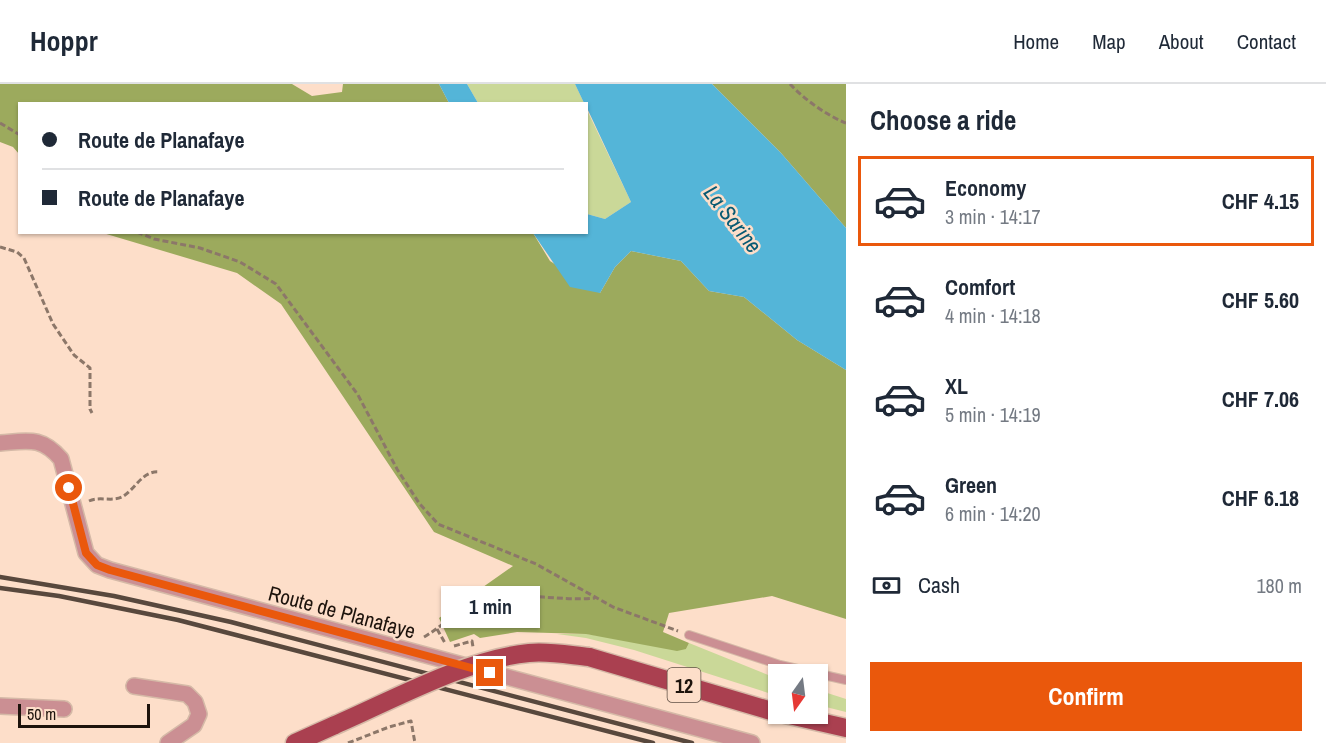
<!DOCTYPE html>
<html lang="en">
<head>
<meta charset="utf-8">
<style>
	body { margin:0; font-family:"Archivo Narrow",sans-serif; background:#f2f2f3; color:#1f2937; height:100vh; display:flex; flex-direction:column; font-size:22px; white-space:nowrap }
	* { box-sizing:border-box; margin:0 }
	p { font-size:20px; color:#747a83 }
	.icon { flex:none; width:33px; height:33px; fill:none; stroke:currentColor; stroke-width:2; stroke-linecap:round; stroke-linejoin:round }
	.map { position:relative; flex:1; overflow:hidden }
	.details { display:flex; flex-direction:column; background:#fff; width:480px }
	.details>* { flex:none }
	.guide { position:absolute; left:18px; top:18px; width:570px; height:132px; border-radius:0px; box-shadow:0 2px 4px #0004; display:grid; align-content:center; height:132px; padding:0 24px; background:#fff }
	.needle { width:39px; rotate:194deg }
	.buttons { position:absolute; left:768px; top:580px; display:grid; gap:12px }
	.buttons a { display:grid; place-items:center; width:60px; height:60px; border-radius:0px; background:#fff; box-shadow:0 2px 4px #0004; font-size:30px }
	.scale { position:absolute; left:18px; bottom:15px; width:132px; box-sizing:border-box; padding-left:6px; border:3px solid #1d130c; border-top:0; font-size:16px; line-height:21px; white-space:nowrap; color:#1d130c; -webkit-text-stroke:4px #fddec9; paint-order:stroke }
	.end { position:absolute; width:27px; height:27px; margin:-14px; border:8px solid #ea580c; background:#fff; box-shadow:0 0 0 3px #fff }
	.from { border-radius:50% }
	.bubble { position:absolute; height:42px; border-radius:0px; background:#fff; box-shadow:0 2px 4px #0004; font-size:20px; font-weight:700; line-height:42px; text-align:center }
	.guide b { display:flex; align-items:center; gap:21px; height:57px; font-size:22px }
	.guide b+b { border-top:2px solid #e0e1e3 }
	.guide i { width:15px; height:15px; background:#1f2937 }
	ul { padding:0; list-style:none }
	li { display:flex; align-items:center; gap:18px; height:90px; margin:0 12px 9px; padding:0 12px; border:3px solid transparent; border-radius:0px }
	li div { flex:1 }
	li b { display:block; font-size:22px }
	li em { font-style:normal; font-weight:700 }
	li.selected { border-color:#ea580c }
	li>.icon { width:54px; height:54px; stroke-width:1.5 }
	h2 { padding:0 24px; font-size:27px; line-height:72px }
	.pay { display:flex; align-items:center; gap:15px; height:66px; padding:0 24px; font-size:22px }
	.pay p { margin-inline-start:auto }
	.action { display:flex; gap:12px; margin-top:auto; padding:12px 24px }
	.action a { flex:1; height:69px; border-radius:0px; background:#ea580c; color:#fff; font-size:24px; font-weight:700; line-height:69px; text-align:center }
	header { display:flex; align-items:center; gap:36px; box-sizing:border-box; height:84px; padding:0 30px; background:#fff; border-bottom:2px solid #e0e1e3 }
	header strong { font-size:28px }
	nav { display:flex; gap:33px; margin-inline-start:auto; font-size:21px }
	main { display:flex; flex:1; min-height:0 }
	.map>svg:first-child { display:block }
	.green { fill:#cad898 }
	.forest { fill:#9caa5d }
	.water { fill:#54b5d8 }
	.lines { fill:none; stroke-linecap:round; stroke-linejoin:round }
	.service-casing { stroke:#d5b9a7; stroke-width:10 }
	.minor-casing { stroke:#d5b9a7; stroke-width:18 }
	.primary-casing { stroke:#d5b9a7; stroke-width:21 }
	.path { stroke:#8c7769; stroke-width:3; stroke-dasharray:6 3; stroke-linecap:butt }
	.service { stroke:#cb8f93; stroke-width:8 }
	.minor { stroke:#cb8f93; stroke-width:15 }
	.primary { stroke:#aa4050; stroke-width:18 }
	.rail { stroke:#58483d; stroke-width:4.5 }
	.primary-bridge-casing { stroke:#d5b9a7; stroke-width:21; stroke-linecap:butt }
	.primary-bridge { stroke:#aa4050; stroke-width:18 }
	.route { stroke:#ea580c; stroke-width:8 }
	.labels { text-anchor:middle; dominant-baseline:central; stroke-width:5; stroke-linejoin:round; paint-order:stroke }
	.shield { fill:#fddec9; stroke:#605045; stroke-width:1.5 }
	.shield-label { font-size:20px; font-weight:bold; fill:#1d130c }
	.street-label { font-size:21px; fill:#1d130c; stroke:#fddec9 }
	.water-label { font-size:22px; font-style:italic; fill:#085a73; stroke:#fddec9 }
</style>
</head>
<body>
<header>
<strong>Hoppr</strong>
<nav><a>Home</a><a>Map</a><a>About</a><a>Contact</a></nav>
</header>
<main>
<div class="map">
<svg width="846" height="659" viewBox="0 0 846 659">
	<rect width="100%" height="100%" fill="#fddec9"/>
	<path class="green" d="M467,0H575L584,19H478Z
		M586,24L631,118L605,135L587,130Z
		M557,550H587L686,565L689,559L778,595V612L634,566L586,554Z
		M818,606L846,615V628L818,621Z"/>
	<path class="forest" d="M0,0H292L312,12L342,8L343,0H439L449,19L20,20L19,70L13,63L0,58Z
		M712,0H846V144L781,69Z
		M103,149H533L550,177L600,209L615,183L631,167L681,177L709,207L744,213L797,256L846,286V535L772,512L669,529L663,548L689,559L686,565L677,567L586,550L517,548L480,554L474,550L450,558L439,534L513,482L434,448L281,220L237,189Z"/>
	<path class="water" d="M439,0H467L478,19H449Z
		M575,0H712L781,69L846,144V286L797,256L744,213L709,207L681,177L631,167L615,183L600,209L570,203L533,149L586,148L587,130L605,135L631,118L587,24L586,20L584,19Z"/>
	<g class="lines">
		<g class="service-casing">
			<path id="service" d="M689,551L780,581L846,596"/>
		</g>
		<g class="minor-casing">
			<path id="minor" d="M0,359C28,357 41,352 61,375L86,469L97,481L110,486L752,659
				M134,602L187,610L195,618L199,630L194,641L168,659
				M0,622L64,625"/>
		</g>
		<g class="primary-casing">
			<path id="primary" d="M589,573L778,629
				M785,630L846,644
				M295,659L335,641"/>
		</g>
		<path class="path" d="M790,0C805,16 826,31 846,39
			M0,39L20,51
			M137,148L154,155L200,164L240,178L276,200L358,311L397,385L419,419L438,440L536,480L613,523L678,547
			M0,163L17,168L24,174L53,240L74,271L90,284V325L92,329
			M89,417C100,412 111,418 122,413C136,405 142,386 160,388
			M437,545L445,559
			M424,553C443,542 457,526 478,518C513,505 558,518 595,514
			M454,562L472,557L473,563
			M348,659L389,643L411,637L415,659"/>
		<use href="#service" class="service"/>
		<use href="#minor" class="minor"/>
		<use href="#primary" class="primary"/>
		<path class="rail" d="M0,493L114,512L231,538L692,659
			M0,504L59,512L178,536L653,659"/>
		<g class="primary-bridge-casing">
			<path id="primary-bridge" d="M335,641C393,616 466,575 529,569C549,567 569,571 589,573"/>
		</g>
		<use href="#primary-bridge" class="primary-bridge"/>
	</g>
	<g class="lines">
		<path class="route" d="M69,404L86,469L97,481L110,486L490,589"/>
	</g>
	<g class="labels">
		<rect class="shield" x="667.5" y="584" width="33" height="34" rx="4.5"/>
		<g class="shield-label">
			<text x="684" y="601">12</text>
		</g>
		<g class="street-label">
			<text transform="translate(342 528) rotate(15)">Route de Planafaye</text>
		</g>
		<g class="water-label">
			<text transform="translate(733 135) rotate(52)">La Sarine</text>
		</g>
	</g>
</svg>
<div class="buttons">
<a><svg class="needle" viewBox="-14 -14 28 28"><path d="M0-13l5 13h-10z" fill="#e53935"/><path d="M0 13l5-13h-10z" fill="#747a83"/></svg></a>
</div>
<div class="scale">50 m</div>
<i class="end from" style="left:69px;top:404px"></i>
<i class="end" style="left:490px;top:589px"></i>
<div class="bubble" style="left:441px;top:502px;width:99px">1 min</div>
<div class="guide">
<b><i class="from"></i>Route de Planafaye</b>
<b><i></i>Route de Planafaye</b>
</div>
</div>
<section class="details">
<h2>Choose a ride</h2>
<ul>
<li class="selected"><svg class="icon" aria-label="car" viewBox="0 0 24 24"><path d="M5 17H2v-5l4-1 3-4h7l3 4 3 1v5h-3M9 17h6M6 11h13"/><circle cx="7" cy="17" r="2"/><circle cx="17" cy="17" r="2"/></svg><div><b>Economy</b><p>3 min · 14:17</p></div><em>CHF 4.15</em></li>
<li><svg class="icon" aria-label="car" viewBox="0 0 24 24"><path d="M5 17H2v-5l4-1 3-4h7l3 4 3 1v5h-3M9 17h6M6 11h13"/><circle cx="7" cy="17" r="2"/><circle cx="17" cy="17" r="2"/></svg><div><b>Comfort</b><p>4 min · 14:18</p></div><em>CHF 5.60</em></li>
<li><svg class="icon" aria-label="car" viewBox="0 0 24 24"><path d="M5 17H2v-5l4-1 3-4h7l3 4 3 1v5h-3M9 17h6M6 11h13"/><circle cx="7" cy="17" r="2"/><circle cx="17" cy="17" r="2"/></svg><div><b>XL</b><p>5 min · 14:19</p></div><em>CHF 7.06</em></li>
<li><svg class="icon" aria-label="car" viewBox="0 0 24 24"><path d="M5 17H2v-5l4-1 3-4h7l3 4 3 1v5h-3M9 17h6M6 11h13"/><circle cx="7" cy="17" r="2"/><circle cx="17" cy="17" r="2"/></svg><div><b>Green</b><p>6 min · 14:20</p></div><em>CHF 6.18</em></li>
</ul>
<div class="pay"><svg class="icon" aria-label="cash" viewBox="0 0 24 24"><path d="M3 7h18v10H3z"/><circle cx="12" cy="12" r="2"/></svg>Cash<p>180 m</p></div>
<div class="action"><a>Confirm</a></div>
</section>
</main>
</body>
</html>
